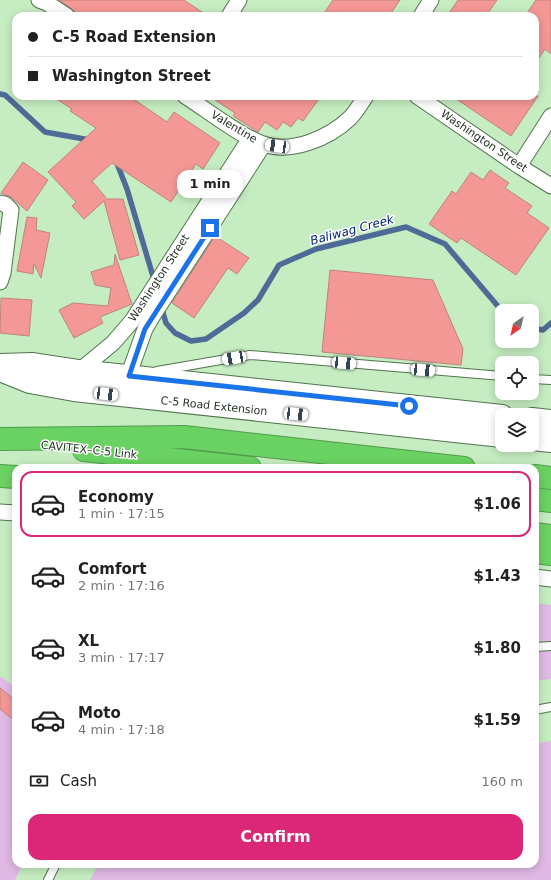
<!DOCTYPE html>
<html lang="en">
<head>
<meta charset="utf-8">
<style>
	body { margin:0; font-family:"DejaVu Sans",sans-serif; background:#f6f6f6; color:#222; height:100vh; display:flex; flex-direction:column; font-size:15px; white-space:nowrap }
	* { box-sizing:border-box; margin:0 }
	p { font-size:13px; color:#767676 }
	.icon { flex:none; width:22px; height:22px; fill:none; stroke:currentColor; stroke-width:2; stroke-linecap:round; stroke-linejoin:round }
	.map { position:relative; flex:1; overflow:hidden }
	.panel { position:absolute; left:12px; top:464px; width:527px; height:404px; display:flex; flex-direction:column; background:#fff; border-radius:12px; box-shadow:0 2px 10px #0003 }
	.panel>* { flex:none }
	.top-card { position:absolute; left:12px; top:12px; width:527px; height:88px; border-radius:12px; box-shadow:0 2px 10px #0003; display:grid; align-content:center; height:88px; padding:0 16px; background:#fff }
	.needle { width:26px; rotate:214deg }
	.fabs { position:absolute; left:495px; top:304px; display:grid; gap:8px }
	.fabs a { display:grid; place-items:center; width:44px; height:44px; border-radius:8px; background:#fff; box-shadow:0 2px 10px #0003; font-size:20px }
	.end { position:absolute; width:18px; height:18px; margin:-9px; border:5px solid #1a73e8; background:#fff; box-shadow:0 0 0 2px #fff }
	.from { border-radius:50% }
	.bubble { position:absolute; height:28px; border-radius:12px; background:#fff; box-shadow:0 2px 10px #0003; font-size:13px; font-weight:700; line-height:28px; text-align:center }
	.car { position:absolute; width:12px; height:24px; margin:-12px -6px; border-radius:5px; box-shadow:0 0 3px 1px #0007; background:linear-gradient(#fff 24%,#345 0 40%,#fff 0 76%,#345 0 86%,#fff 0) }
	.top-card b { display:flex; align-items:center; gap:14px; height:38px; font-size:15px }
	.top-card b+b { border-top:1px solid #e0e0e0 }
	.top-card i { width:10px; height:10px; background:#222 }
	ul { padding:7px 0 0; list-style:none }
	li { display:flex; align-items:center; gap:12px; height:66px; margin:0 8px 6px; padding:0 8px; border:2px solid transparent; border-radius:12px }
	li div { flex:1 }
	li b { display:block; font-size:15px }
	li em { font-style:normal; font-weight:700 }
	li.active { border-color:#db2777 }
	li>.icon { width:36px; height:36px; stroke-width:1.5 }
	.pay { display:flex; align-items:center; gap:10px; height:44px; padding:0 16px; font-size:15px }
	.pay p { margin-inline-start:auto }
	.primary-button { display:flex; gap:8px; margin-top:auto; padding:8px 16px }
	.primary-button a { flex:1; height:46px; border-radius:12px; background:#db2777; color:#fff; font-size:16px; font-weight:700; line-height:46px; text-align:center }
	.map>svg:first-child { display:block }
	.green { fill:#e0b9e5 }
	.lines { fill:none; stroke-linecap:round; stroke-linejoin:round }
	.stream { stroke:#4d6b96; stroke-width:5.5 }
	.building { fill:#f49895; stroke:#bd8380 }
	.lane-casing { stroke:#51744d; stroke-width:10 }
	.street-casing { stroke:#51744d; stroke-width:17 }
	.secondary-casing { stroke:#51744d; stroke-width:24 }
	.highway-casing { stroke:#529b4c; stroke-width:24 }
	.lane { stroke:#fff; stroke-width:8 }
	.street { stroke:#fff; stroke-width:15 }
	.secondary { stroke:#fff; stroke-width:22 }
	.highway { stroke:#6ad262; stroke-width:22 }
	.route { stroke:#1a73e8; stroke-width:5 }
	.labels { text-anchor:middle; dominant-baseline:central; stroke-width:3; stroke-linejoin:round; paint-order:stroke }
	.street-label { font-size:11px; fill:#243423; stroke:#fff }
	.water-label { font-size:12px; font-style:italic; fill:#012474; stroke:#fff }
</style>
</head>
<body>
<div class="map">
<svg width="551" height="880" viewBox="0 0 551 880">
	<rect width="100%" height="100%" fill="#c6edc1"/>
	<path class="green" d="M535,603L551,605V679L535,681Z
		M0,676L16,688V864H23L15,880H0Z
		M551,741V880H90L99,864H535V744Z"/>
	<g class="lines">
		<path class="stream" d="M0,94L5,95L45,132L90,140
			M116,161L127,189L155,283
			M161,306L166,323L175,333L191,341L206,339L244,313L258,300L279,265L316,249L406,227L445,244L502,311
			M532,328L543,330L551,323"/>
	</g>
	<path class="building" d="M59,0H184L208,16H81Z
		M333,0H400L389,16H322Z
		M458,0H497L486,16H447Z
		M536,0H551V54L545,49L535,64V16H525Z
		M52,96H129L167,122L174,112L220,143L203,169L196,164L171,202L112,163L92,181L107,199H123L139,255L120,260L104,201L84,219L72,206L76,202L48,172L96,128L70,111L72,109Z
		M209,96H321L303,121L298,118L291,127L283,122L277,130L265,122L258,132L233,116L235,113Z
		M452,96H538L511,136Z
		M23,162L48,180L27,211L11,197L1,193Z
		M490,170L509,183L505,188L532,206L527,213L549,228L516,275L461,238L457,243L429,224L452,191L456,194L471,172L483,180Z
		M27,217L37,218L36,230L50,233L41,278L34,264L33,274L17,271Z
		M215,236L249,258L237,274L228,268L194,318L172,303Z
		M115,254L132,304L100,317L103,323L74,338L59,310L73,303L108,306L111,288L95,285L91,272L114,265Z
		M330,270L433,280L463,349L461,365L322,352Z
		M1,298L32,300L29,336L0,333Z
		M0,688L16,701V722L0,709Z"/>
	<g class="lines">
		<g class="lane-casing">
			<path id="lane" d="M157,371L250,355L502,376
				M532,379L551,380
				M535,647L551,646
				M535,710L551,707
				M48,880L56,864"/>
		</g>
		<g class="street-casing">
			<path id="street" d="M39,0L47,3L67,16
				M229,16L239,0
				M421,16L431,0
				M185,96C207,110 240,136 263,144C292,154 329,138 350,118C356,112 361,103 366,96
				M417,96L519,166L551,186
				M519,166L551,116
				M0,203L5,204L11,210L3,273L0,282
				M78,375L79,371L113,343L132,321L250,138
				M125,385L145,329L152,317L264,144
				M0,512L16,513
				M535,577L551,579"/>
		</g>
		<g class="secondary-casing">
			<path id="secondary" d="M0,365L33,364L79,371L502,416
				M0,370L30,382L74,390L502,436
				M532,419L551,421
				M532,439L551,441"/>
		</g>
		<g class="highway-casing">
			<path id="highway" d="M0,439L184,437L464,468
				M84,450L250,468
				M0,476L16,477
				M535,476L551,478
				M535,499L551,501
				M535,534L551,536
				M535,552L551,554"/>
		</g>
		<use href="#lane" class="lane"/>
		<use href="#street" class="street"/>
		<use href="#secondary" class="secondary"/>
		<use href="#highway" class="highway"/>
	</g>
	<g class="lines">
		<path class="route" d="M210,228L145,329L129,376L409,406"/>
	</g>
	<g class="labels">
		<g class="street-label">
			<text transform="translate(234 127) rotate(31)">Valentine</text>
			<text transform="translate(484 141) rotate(34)">Washington Street</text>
			<text transform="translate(159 278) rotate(-57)">Washington Street</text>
			<text transform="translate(214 406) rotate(6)">C-5 Road Extension</text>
			<text transform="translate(89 450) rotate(6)">CAVITEX–C-5 Link</text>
		</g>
		<g class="water-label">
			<text transform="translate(352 230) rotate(-15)">Baliwag Creek</text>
		</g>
	</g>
</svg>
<div class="fabs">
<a><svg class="needle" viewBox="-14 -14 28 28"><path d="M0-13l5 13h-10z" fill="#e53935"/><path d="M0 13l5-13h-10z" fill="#767676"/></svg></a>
<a><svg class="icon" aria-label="locate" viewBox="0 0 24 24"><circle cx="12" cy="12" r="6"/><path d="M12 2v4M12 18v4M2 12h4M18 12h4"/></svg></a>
<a><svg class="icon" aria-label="layers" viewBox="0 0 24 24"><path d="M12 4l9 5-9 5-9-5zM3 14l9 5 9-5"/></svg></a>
</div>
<i class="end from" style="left:409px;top:406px"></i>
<i class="end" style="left:210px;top:228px"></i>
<div class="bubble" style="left:177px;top:170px;width:66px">1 min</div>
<i class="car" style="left:277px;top:146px;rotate:278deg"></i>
<i class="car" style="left:234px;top:358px;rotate:260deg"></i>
<i class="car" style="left:344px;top:363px;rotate:95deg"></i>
<i class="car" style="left:423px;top:370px;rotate:95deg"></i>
<i class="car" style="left:106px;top:394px;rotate:97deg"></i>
<i class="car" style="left:296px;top:414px;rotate:96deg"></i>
<div class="top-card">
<b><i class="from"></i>C-5 Road Extension</b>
<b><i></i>Washington Street</b>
</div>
<section class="panel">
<ul>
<li class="active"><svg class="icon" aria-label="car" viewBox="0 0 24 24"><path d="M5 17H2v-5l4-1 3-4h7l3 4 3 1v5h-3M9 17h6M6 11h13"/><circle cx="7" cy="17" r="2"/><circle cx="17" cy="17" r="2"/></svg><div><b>Economy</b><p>1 min · 17:15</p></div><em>$1.06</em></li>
<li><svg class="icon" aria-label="car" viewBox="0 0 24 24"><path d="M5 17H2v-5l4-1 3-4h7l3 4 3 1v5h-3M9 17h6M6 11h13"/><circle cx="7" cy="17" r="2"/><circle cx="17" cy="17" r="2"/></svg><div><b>Comfort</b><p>2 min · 17:16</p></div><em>$1.43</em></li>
<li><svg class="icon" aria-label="car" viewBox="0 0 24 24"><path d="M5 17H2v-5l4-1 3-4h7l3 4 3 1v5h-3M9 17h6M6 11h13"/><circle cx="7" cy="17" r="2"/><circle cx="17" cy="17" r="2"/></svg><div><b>XL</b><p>3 min · 17:17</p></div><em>$1.80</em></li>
<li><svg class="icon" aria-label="car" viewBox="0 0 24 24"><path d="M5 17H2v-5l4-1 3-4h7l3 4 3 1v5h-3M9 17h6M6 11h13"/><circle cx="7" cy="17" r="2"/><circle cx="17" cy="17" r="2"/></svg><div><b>Moto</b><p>4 min · 17:18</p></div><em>$1.59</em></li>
</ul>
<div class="pay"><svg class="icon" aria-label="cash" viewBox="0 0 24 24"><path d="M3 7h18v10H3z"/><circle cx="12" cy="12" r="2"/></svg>Cash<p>160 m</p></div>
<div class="primary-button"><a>Confirm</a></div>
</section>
</div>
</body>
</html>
